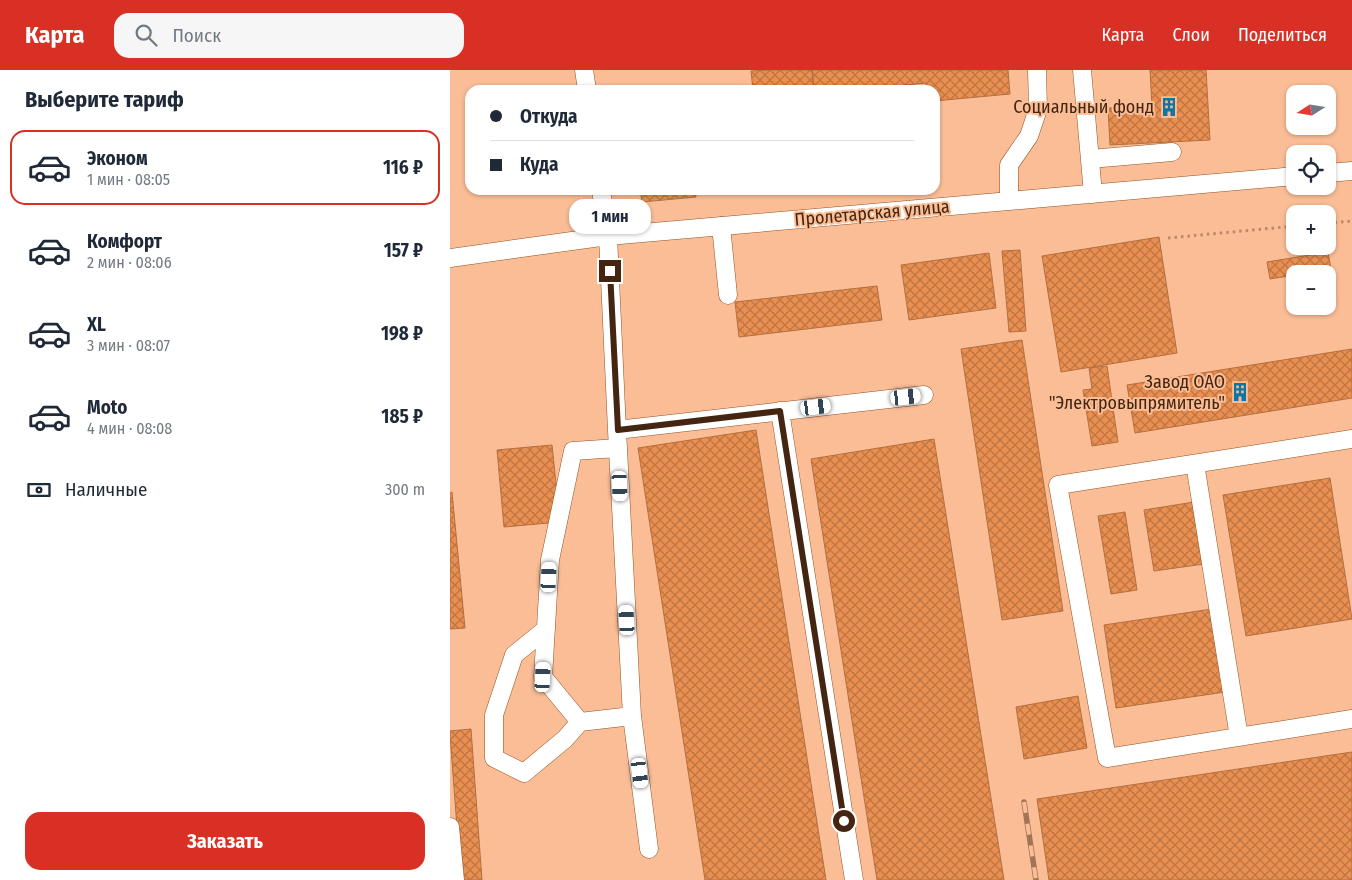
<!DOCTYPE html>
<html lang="ru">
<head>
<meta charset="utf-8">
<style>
	body { margin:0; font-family:"Fira Sans Condensed",sans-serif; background:#f6f6f7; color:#1f2937; height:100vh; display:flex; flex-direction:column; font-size:19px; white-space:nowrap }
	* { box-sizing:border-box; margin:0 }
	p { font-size:16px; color:#747a83 }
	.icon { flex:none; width:28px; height:28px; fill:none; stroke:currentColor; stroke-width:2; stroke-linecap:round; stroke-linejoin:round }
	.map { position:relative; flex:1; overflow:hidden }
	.sheet { display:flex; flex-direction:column; background:#fff; width:450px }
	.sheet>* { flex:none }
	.banner { position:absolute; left:15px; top:15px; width:475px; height:110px; border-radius:15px; box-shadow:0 1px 4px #0004; display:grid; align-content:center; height:110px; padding:0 25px; background:#fff }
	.needle { width:32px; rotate:258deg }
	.fabs { position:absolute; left:836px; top:15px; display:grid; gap:10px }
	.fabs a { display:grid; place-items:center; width:50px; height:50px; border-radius:10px; background:#fff; box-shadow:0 1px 4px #0004; font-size:25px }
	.end { position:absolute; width:22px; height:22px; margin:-11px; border:6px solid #432511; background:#fff; box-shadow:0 0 0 2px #fff }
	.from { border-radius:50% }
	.bubble { position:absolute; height:35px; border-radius:15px; background:#fff; box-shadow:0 1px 4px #0004; font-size:16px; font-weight:700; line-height:35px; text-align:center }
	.car { position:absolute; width:15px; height:30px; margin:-15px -8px; border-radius:6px; box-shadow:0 0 4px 1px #0007; background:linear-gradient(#fff 24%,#345 0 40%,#fff 0 76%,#345 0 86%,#fff 0) }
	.banner b { display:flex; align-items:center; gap:18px; height:48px; font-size:19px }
	.banner b+b { border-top:1px solid #e0e1e3 }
	.banner i { width:12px; height:12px; background:#1f2937 }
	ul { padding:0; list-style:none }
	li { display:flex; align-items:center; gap:15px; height:75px; margin:0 10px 8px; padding:0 15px; border:2px solid transparent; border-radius:15px }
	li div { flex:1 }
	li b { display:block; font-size:19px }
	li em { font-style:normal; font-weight:700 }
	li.active { border-color:#d93025 }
	li>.icon { width:45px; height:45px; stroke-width:1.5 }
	h2 { padding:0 25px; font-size:22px; line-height:60px }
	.pay { display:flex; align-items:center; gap:12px; height:55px; padding:0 25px; font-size:19px }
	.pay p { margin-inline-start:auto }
	.cta { display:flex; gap:10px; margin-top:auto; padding:10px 25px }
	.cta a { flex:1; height:58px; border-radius:15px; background:#d93025; color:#fff; font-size:20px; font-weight:700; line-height:58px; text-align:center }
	header { display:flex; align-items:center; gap:30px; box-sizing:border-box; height:70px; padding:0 25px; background:#d93025; color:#fff }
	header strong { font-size:24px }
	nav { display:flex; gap:28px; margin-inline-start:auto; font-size:18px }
	.search { width:350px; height:45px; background:#f6f6f7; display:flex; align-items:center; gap:12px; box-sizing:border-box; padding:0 18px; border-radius:15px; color:#747a83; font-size:19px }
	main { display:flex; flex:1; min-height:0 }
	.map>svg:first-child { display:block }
	.building { fill:url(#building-cross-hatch); stroke:#b56f3f }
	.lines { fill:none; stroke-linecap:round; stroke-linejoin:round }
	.minor-casing { stroke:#965220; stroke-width:19 }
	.path { stroke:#bd8a69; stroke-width:3; stroke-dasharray:2.5 4; stroke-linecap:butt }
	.minor { stroke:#fff; stroke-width:18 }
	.rail-casing { stroke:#a27456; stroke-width:5.5 }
	.rail { stroke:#fabd96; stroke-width:4; stroke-dasharray:11; stroke-linecap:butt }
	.route { stroke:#432511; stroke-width:6 }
	.labels { text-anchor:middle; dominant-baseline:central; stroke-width:4; stroke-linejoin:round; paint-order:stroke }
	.poi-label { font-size:18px; fill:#432511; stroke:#fabd96; text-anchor:end }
	.street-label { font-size:18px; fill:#432511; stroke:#fabd96 }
</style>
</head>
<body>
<header>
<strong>Карта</strong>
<div class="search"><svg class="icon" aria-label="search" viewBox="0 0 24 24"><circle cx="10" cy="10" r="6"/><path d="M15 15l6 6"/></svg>Поиск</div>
<nav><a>Карта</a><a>Слои</a><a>Поделиться</a></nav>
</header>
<main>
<section class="sheet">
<h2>Выберите тариф</h2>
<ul>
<li class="active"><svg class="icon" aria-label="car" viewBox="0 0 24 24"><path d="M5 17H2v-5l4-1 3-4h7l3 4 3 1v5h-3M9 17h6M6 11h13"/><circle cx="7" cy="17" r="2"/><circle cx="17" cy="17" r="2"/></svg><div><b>Эконом</b><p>1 мин · 08:05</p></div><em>116 ₽</em></li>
<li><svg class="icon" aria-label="car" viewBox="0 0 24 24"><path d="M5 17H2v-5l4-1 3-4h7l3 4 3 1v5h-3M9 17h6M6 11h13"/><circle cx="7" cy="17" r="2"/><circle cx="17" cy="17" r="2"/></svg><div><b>Комфорт</b><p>2 мин · 08:06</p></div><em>157 ₽</em></li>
<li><svg class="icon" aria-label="car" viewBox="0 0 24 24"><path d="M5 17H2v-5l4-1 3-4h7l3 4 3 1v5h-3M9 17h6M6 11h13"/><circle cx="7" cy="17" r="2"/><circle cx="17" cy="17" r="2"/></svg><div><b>XL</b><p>3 мин · 08:07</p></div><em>198 ₽</em></li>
<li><svg class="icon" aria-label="car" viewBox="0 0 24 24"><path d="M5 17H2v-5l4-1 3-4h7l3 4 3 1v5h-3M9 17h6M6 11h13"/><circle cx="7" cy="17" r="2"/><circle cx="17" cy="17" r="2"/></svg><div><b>Moto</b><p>4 мин · 08:08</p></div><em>185 ₽</em></li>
</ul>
<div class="pay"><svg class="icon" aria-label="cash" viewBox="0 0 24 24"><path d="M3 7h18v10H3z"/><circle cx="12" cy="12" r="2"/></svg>Наличные<p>300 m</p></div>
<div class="cta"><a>Заказать</a></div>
</section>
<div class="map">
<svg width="902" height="810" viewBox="0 0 902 810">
	<defs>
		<pattern id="building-cross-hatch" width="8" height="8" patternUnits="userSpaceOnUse" patternTransform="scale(1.25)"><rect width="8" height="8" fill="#e98f51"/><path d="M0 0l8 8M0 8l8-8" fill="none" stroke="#be7542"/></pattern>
	</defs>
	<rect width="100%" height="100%" fill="#fabd96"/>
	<path class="building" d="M317,0H362L364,20H303L301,1Z
		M362,0H558L560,24L485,31V20H477L476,13L446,16L447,20H364Z
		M700,0H756L760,70L660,75L658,38L702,36Z
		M190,120H245L246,127L192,132Z
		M709,167L727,283L611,302L592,186Z
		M570,180L576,261L559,262L552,181Z
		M878,182L881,199L852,204H845V205L820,209L817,192Z
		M539,183L546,238L459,250L451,195Z
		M427,216L432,250L289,267L285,232Z
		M572,270L613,541L552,550L511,279Z
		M902,279V328L685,363L677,315Z
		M657,296L668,372L642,376L633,320L642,319L639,298Z
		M306,360L376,810H255L188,378Z
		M484,369L554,810H427L361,389Z
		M102,375L110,452L54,457L47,380Z
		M880,408L902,549L796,566L773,425Z
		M2,422L15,558L0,559V423Z
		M744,432L754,494L704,501L694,440Z
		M675,442L687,520L661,524L648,446Z
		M762,539L775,622L666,638L654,555Z
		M628,626L637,678L574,689L566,637Z
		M21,659L32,810H11L0,665V661Z
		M902,682V810H599L587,729Z"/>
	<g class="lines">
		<g class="minor-casing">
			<path id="minor" d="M134,0L137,20
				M632,0L643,124
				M640,89L722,82
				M878,103L902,101
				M151,120L158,166L167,360
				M559,131V95L579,66L588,39L587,0
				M271,156L278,225
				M0,188L158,166L845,106
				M330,341L404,810
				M902,369L608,415L657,688L902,649
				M168,378L123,381L100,490L93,607L130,652L182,646
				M745,394L789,667
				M96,559L64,585L44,645V688L74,703L115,669L130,652
				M0,757L5,810
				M199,779L182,646L167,360L474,325"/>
		</g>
		<path class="path" d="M878,153L902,151
			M718,168L845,156"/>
		<use href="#minor" class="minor"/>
		<g class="rail-casing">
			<path id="rail" d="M574,732L586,810"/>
		</g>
		<use href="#rail" class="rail"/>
	</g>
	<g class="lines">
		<path class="route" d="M160,201L168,360L330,341L394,751"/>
	</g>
	<defs>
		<g id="building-bare" transform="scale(1.5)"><path d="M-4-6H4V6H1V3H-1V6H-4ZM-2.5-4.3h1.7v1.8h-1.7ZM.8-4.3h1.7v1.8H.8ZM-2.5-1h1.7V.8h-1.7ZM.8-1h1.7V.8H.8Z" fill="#0d76a2" stroke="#fabd96" stroke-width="2.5" paint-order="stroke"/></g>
	</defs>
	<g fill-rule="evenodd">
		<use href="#building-bare" x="719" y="37"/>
		<use href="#building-bare" x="790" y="322"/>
	</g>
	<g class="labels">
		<g class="poi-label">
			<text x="704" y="37">Социальный фонд</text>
			<text x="775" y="312">Завод ОАО<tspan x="775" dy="21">"Электровыпрямитель"</tspan></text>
		</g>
		<g class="street-label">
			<text transform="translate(422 143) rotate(-5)">Пролетарская улица</text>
		</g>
	</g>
</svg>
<div class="fabs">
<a><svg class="needle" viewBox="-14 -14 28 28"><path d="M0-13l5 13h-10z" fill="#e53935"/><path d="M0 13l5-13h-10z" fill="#747a83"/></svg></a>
<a><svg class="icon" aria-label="locate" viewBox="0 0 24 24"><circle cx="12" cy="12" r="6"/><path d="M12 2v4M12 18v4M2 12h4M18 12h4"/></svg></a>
<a>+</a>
<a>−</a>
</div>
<i class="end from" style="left:394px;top:751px"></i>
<i class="end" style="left:160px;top:201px"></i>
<div class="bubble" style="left:119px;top:129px;width:82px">1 мин</div>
<i class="car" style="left:456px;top:327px;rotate:84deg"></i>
<i class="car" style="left:366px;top:337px;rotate:83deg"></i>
<i class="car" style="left:170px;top:416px;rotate:177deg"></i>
<i class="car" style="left:99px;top:507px;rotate:3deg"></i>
<i class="car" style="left:177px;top:550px;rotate:357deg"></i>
<i class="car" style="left:93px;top:607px;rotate:3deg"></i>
<i class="car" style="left:190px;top:703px;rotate:173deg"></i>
<div class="banner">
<b><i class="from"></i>Откуда</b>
<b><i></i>Куда</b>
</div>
</div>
</main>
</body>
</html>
